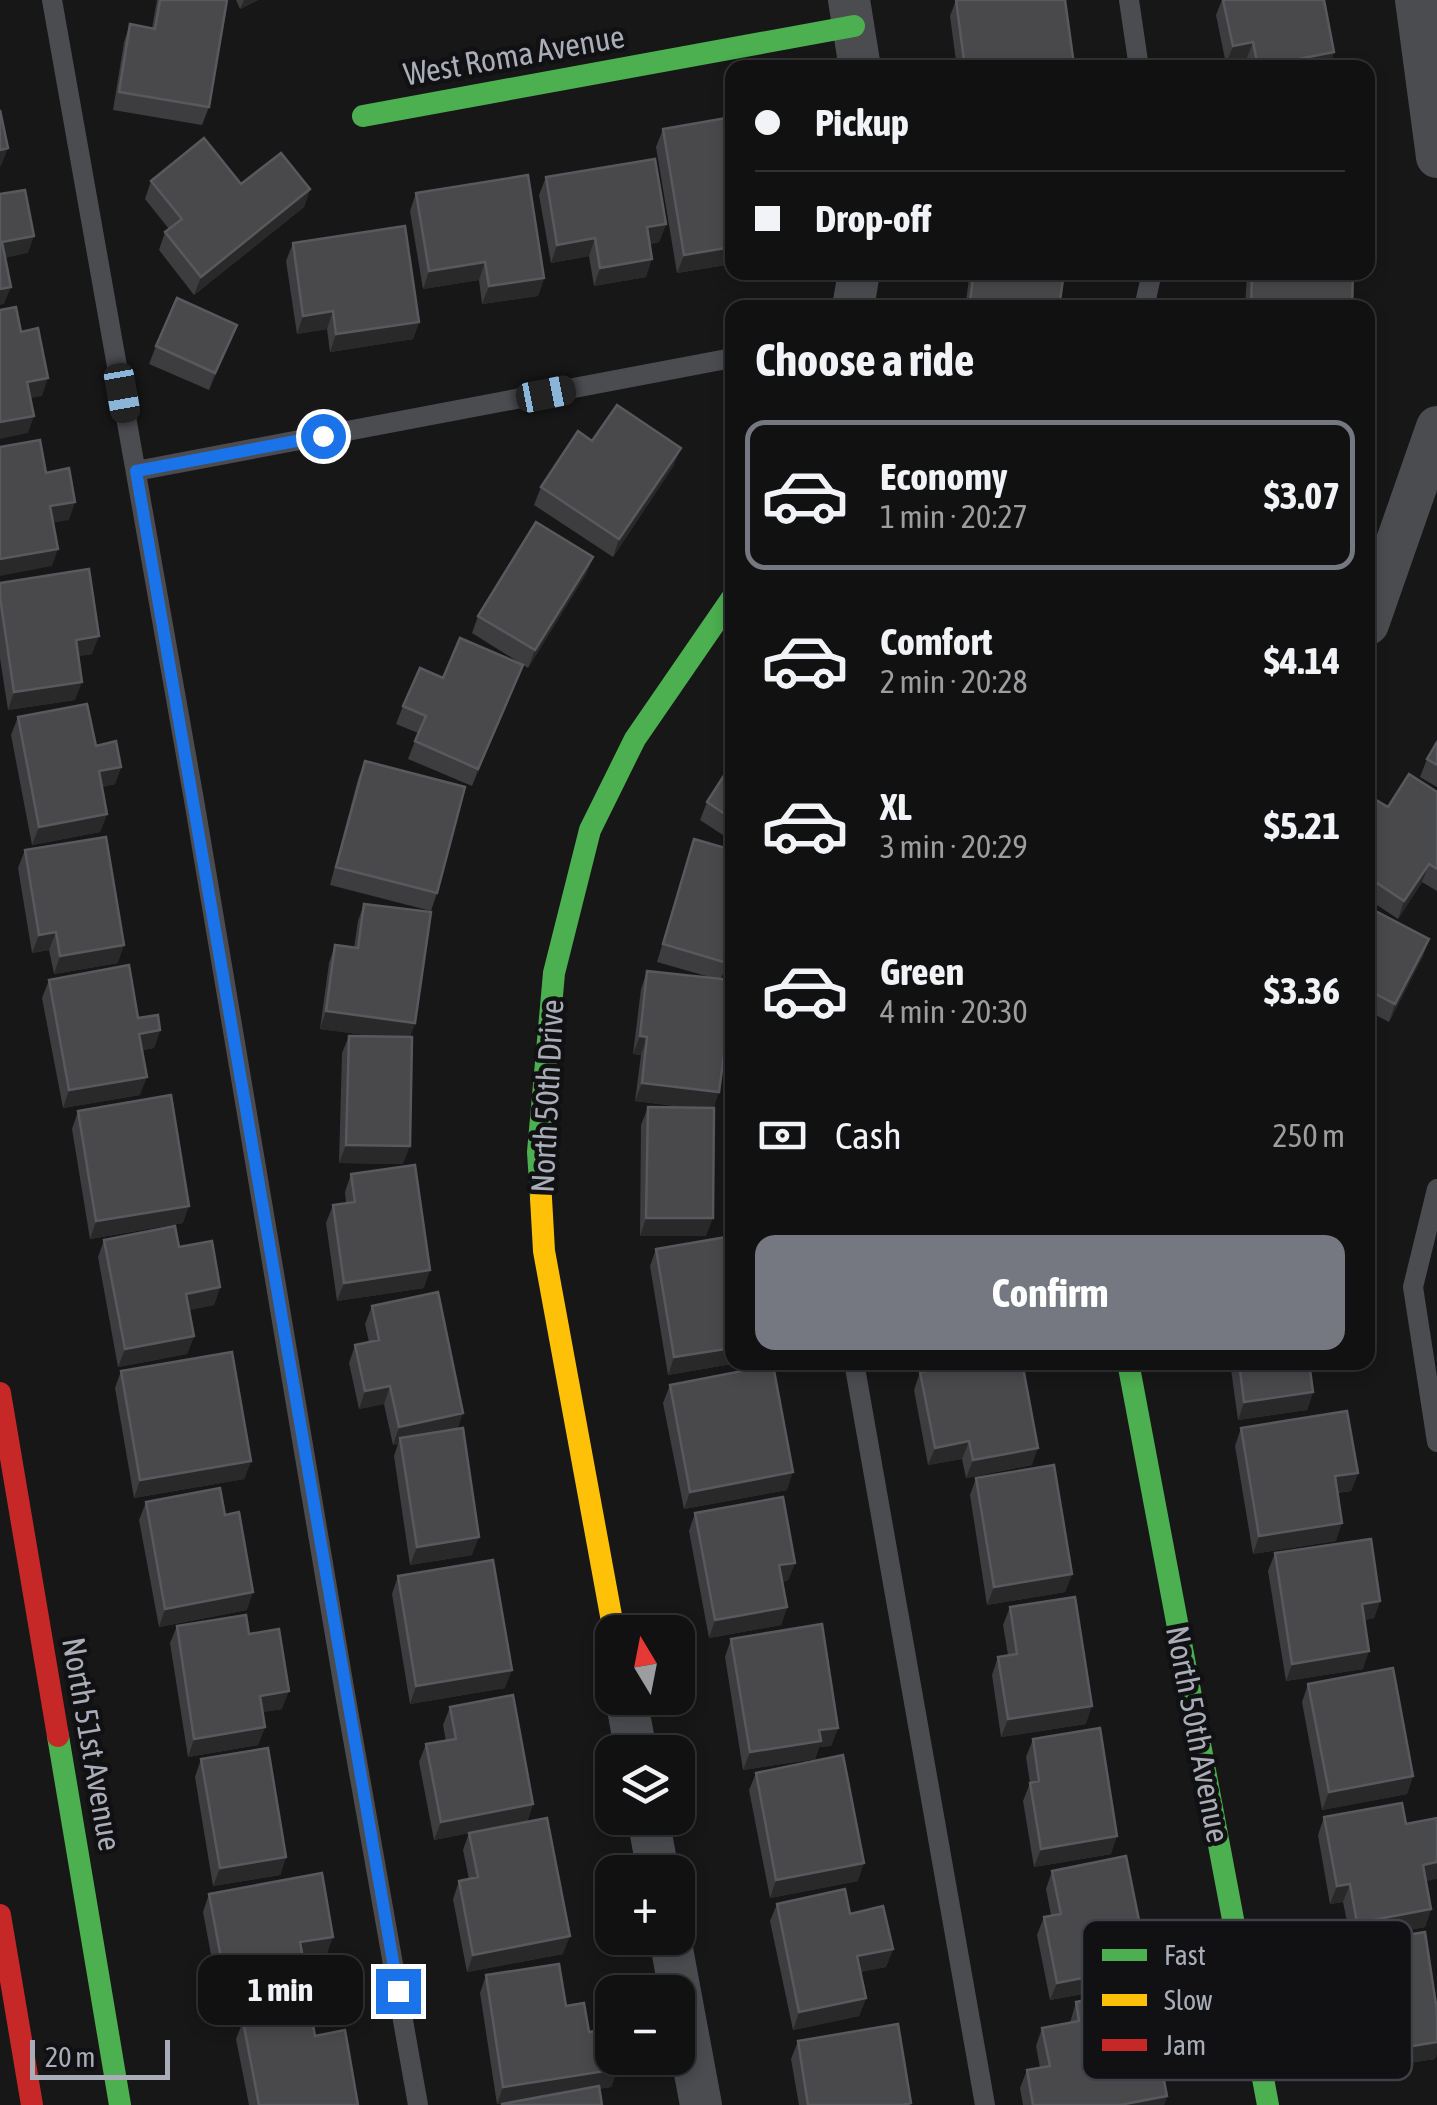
<!DOCTYPE html>
<html lang="en">
<head>
<meta charset="utf-8">
<style>
	body { margin:0; font-family:"Asap Condensed",sans-serif; background:#1e1f1f; color:#f1f3f6; height:100vh; display:flex; flex-direction:column; font-size:38px; white-space:nowrap }
	* { box-sizing:border-box; margin:0 }
	p { font-size:32px; color:#9c9d9f }
	.icon { flex:none; width:55px; height:55px; fill:none; stroke:currentColor; stroke-width:2; stroke-linecap:round; stroke-linejoin:round }
	.map { position:relative; flex:1; overflow:hidden }
	.drawer { position:absolute; left:725px; top:300px; width:650px; height:1070px; display:flex; flex-direction:column; background:#111; border-radius:20px; box-shadow:0 5px 15px #0003,0 0 0 2px #303131 }
	.drawer>* { flex:none }
	.top-card { position:absolute; left:725px; top:60px; width:650px; height:220px; border-radius:20px; box-shadow:0 5px 15px #0003,0 0 0 2px #303131; display:grid; align-content:center; height:220px; padding:0 30px; background:#111 }
	.needle { width:65px; rotate:350deg }
	.controls { position:absolute; left:595px; top:1615px; display:grid; gap:20px }
	.controls a { display:grid; place-items:center; width:100px; height:100px; border-radius:20px; background:#111; box-shadow:0 5px 15px #0003,0 0 0 2px #303131; font-size:50px }
	.scale { position:absolute; left:30px; bottom:25px; width:140px; box-sizing:border-box; padding-left:10px; border:5px solid #a8adb8; border-top:0; font-size:28px; line-height:35px; white-space:nowrap; color:#a8adb8; -webkit-text-stroke:8px #111113; paint-order:stroke }
	.end { position:absolute; width:45px; height:45px; margin:-22px; border:12px solid #1a73e8; background:#fff; box-shadow:0 0 0 5px #fff }
	.from { border-radius:50% }
	.bubble { position:absolute; height:70px; border-radius:20px; background:#111; box-shadow:0 5px 15px #0003,0 0 0 2px #303131; font-size:32px; font-weight:700; line-height:70px; text-align:center }
	.car { position:absolute; width:30px; height:60px; margin:-30px -15px; border-radius:12px; box-shadow:0 0 8px 2px #0007; background:linear-gradient(#222 24%,#8ab4d8 0 40%,#222 0 76%,#8ab4d8 0 86%,#222 0) }
	.top-card b { display:flex; align-items:center; gap:35px; height:95px; font-size:38px }
	.top-card b+b { border-top:2px solid #303131 }
	.top-card i { width:25px; height:25px; background:#f1f3f6 }
	ul { padding:0; list-style:none }
	li { display:flex; align-items:center; gap:30px; height:150px; margin:0 20px 15px; padding:0 10px; border:5px solid transparent; border-radius:20px }
	li div { flex:1 }
	li b { display:block; font-size:38px }
	li em { font-style:normal; font-weight:700 }
	li.on { border-color:#757880 }
	li>.icon { width:90px; height:90px; stroke-width:1.5 }
	h2 { padding:0 30px; font-size:45px; line-height:120px }
	.pay { display:flex; align-items:center; gap:25px; height:110px; padding:0 30px; font-size:38px }
	.pay p { margin-inline-start:auto }
	.cta { display:flex; gap:20px; margin-top:auto; padding:20px 30px }
	.cta a { flex:1; height:115px; border-radius:20px; background:#757880; color:#fff; font-size:40px; font-weight:700; line-height:115px; text-align:center }
	.map>svg:first-child { display:block }
	.lines { fill:none; stroke-linecap:round; stroke-linejoin:round }
	.lane { stroke:#4b4c50; stroke-width:20 }
	.street { stroke:#4b4c50; stroke-width:42 }
	.fast { stroke:#4caf50; stroke-width:22 }
	.slow { stroke:#ffc107; stroke-width:22 }
	.jam { stroke:#c62828; stroke-width:22 }
	.wall { fill:#3d3d3f }
	.shaded-wall { fill:#29292a }
	.building { fill:#49494c; stroke:#58595d; stroke-width:2.5 }
	.route { stroke:#1a73e8; stroke-width:12 }
	.labels { text-anchor:middle; dominant-baseline:central; stroke-width:9; stroke-linejoin:round; paint-order:stroke }
	.street-label { font-size:32px; fill:#a8adb8; stroke:#111113 }
	.key { fill:#111113; stroke:#3e4045; stroke-width:2.5 }
	.key-label { font-size:28px; fill:#a8adb8 }
</style>
</head>
<body>
<div class="map">
<svg width="1437" height="2105" viewBox="0 0 1437 2105">
	<rect width="100%" height="100%" fill="#171717"/>
	<g class="lines">
		<path class="lane" d="M52,0L194,800L344,1688L418,2105
			M1129,0L1139,68
			M1144,308L1152,272
			M136,471L732,358
			M1437,1189L1413,1287L1437,1442
			M854,1362L985,2105"/>
		<path class="street" d="M849,0L860,68
			M1416,0L1437,157
			M853,308L859,272
			M1368,624L1437,427
			M626,1698L636,1752
			M648,1818L658,1872
			M670,1938L701,2105"/>
		<path class="fast" d="M363,116L854,26
			M541,1198L538,1152L554,973L590,830L635,739L732,598
			M1128,1362L1268,2105
			M58,1736L120,2105"/>
		<path class="slow" d="M541,1198L544,1251L614,1632"/>
		<path class="jam" d="M0,1393L58,1736
			M0,1915L32,2105"/>
	</g>
	<path class="wall" d="M157,0H227L209,107L202,125L113,110L124,42L130,24L152,28Z
		M236,0H258L240,9Z
		M956,0L1073,68H957L950,16Z
		M1222,0H1324L1334,52L1329,68H1248L1246,60L1226,64L1216,15Z
		M663,129L732,264L677,273L656,147Z
		M546,177L666,224L659,242L650,244L646,277L594,286L589,256L551,263L539,195Z
		M151,181L241,184L310,189L304,207L194,295L159,250L165,232L169,229L145,199Z
		M416,193L544,278L538,296L482,304L479,280L423,289L410,211Z
		M293,243L419,322L413,339L330,352L327,329L297,334L286,261Z
		M970,272H1064L1059,308H965Z
		M1247,272H1353L1352,308H1245Z
		M237,325L209,390L149,364L156,346Z
		M592,441L674,465L613,557L534,505L541,487Z
		M593,557L586,574L528,668L472,633L478,616Z
		M0,583L92,654L78,656L75,700L8,710L0,658Z
		M443,678L516,683L472,786L408,759L418,733L396,724L403,706Z
		M18,717L96,746L121,767L115,784L102,787L107,814L100,832L32,845L11,735Z
		M1437,742V787L1420,777L1427,759Z
		M365,761L437,893L431,911L330,885L358,779Z
		M732,763V841L700,820L707,802Z
		M1437,792V891L1422,882L1398,919L1368,899V812Z
		M694,839L727,963L721,979L726,1051H724L714,1108L706,1236H640L641,1125L648,1107L691,1108L635,1101L641,1055L633,1054L641,989L647,971L713,978L657,962Z
		M25,850L118,963L54,974L49,950L32,953L18,868Z
		M364,904L410,1037L403,1164L339,1163L342,1053L349,1036H375L320,1029L329,963L335,945L354,948L358,921Z
		M1368,907L1429,939L1423,956L1389,1022L1368,1011Z
		M49,980L138,1018L160,1030L154,1048L142,1050L140,1095L63,1108L42,998Z
		M78,1111L183,1223L90,1239L72,1129Z
		M351,1174L424,1288L337,1301L326,1223L333,1205L346,1203L345,1192Z
		M104,1240L179,1247L220,1287L214,1305L189,1310L194,1336L187,1354L118,1367L98,1257Z
		M656,1249L732,1364L668,1375L650,1266Z
		M372,1306L457,1429L472,1555L410,1565L394,1456L398,1444L393,1445L384,1404L359,1409L349,1363L355,1345L369,1342L365,1324Z
		M949,1362H1022L1032,1465L966,1478L962,1459L928,1465L914,1390L920,1372L947,1367Z
		M1230,1362H1309L1313,1392L1307,1410L1238,1420Z
		M121,1371L251,1461L244,1479L134,1498L115,1388Z
		M670,1385L787,1490L684,1509L663,1403Z
		M1241,1428L1358,1473L1351,1491L1338,1493L1336,1541L1253,1554L1235,1446Z
		M976,1478L1072,1574L1065,1592L987,1605L970,1495Z
		M146,1502L225,1515L247,1610L159,1627L139,1520Z
		M695,1513L795,1563L788,1580L782,1582L787,1607L781,1625L709,1638L689,1531Z
		M1275,1553L1380,1601L1374,1618L1364,1620L1363,1669L1286,1681L1268,1571Z
		M398,1576L505,1688L410,1704L392,1594Z
		M1010,1607L1086,1724L1001,1737L992,1675L998,1657L1008,1655L1003,1625Z
		M177,1626L249,1634L282,1709L262,1712L265,1727L258,1745L188,1757L170,1643Z
		M731,1639L838,1728L831,1746L819,1747L815,1759L743,1770L725,1657Z
		M1308,1684L1413,1776L1407,1794L1322,1810L1302,1702Z
		M450,1707L533,1804L527,1822L563,1954L467,1972L453,1899L459,1881L469,1879L463,1850L469,1833L434,1840L419,1762L426,1744L446,1741L443,1725Z
		M1033,1739L1111,1854L1034,1867L1023,1801L1030,1783L1026,1757Z
		M201,1759L286,1857L280,1875L213,1886L195,1777Z
		M756,1773L858,1881L770,1898L749,1790Z
		M1324,1817L1406,1824L1426,1881L1431,1909L1425,1927L1351,1941L1343,1902L1330,1904L1318,1835Z
		M1052,1871L1148,1965L1142,1983L1050,2000L1037,1935L1044,1917L1051,1915L1046,1889Z
		M209,1894L327,1954L303,1959L308,1986L301,2003L223,2018L203,1912Z
		M777,1904L850,1914L893,1949L886,1967L860,1972L866,1998L859,2016L793,2030L770,1921Z
		M1359,1943L1435,2059L1369,2069L1352,1961Z
		M486,1975L566,2006L618,2069L611,2087L497,2104L480,1993Z
		M1076,2002L1167,2096L1164,2105H1023L1020,2088L1027,2070L1040,2068L1036,2046L1042,2028L1070,2023Z
		M243,2021L315,2036L358,2105H249L236,2039Z
		M798,2041L911,2103L910,2105H799L791,2059Z"/>
	<path class="shaded-wall" d="M244,0H258L240,9Z
		M1253,42L1246,60L1226,64L1233,46Z
		M1334,52L1329,68H1258Z
		M8,148L1,166H0V150Z
		M310,189L304,207L194,295L201,277Z
		M666,224L659,242L641,245L647,227Z
		M34,236L28,253L0,259L2,242Z
		M595,238L589,256L551,263L557,245Z
		M732,247V264L677,273L684,255Z
		M652,259L646,277L594,286L600,268Z
		M485,262L479,280L423,289L429,271Z
		M544,278L538,296L482,304L489,286Z
		M11,287L4,304L0,305V289Z
		M333,311L327,329L297,334L303,316Z
		M419,322L413,339L330,352L336,334Z
		M237,325L230,343L209,390L215,373Z
		M48,378L42,396L21,400L27,382Z
		M34,416L28,433L0,439V422Z
		M681,448L674,465L613,557L619,539Z
		M75,502L69,520L44,524L50,506Z
		M58,549L52,566L0,576V559Z
		M593,557L586,574L528,668L535,650Z
		M99,636L92,654L69,658L76,640Z
		M523,665L516,683L472,786L478,769Z
		M82,682L75,700L8,710L14,692Z
		M121,767L115,784L92,789L99,771Z
		M107,814L100,832L32,845L39,827Z
		M1429,864L1422,882L1398,919L1404,901Z
		M56,932L49,950L32,953L39,935Z
		M1429,939L1423,956L1389,1022L1395,1004Z
		M124,945L118,963L54,974L60,956Z
		M326,1011L415,1023L409,1041L320,1029Z
		M160,1030L154,1048L133,1052L139,1034Z
		M727,1032L732,1033L726,1051L720,1050Z
		M640,1036L647,1037L641,1055L633,1054Z
		M147,1077L140,1095L63,1108L69,1090Z
		M642,1083L719,1092L713,1110L635,1101Z
		M346,1145L410,1146L403,1164L339,1163Z
		M189,1206L183,1223L90,1239L96,1221Z
		M646,1218H713L706,1236H640Z
		M430,1270L424,1288L337,1301L344,1283Z
		M220,1287L214,1305L180,1312L186,1294Z
		M194,1336L187,1354L118,1367L125,1349Z
		M732,1348V1364L668,1375L674,1357Z
		M390,1386L384,1404L359,1409L365,1391Z
		M1313,1392L1307,1410L1238,1420L1244,1402Z
		M463,1413L457,1431L400,1438L398,1444L393,1445L399,1427Z
		M969,1441L962,1459L928,1465L935,1448Z
		M1038,1448L1032,1465L966,1478L973,1460Z
		M251,1461L244,1479L134,1498L140,1480Z
		M793,1472L787,1490L684,1509L690,1492Z
		M1358,1473L1351,1491L1328,1494L1335,1476Z
		M1342,1523L1336,1541L1253,1554L1259,1536Z
		M479,1537L472,1555L410,1565L417,1547Z
		M795,1563L788,1580L773,1583L779,1565Z
		M1072,1574L1065,1592L987,1605L994,1587Z
		M253,1592L247,1610L159,1627L165,1609Z
		M1380,1601L1374,1618L1356,1622L1362,1604Z
		M787,1607L781,1625L709,1638L715,1620Z
		M1369,1651L1363,1669L1286,1681L1292,1664Z
		M512,1670L505,1688L410,1704L416,1686Z
		M289,1691L282,1709L253,1714L260,1696Z
		M1092,1706L1086,1724L1001,1737L1008,1719Z
		M265,1727L258,1745L188,1757L194,1739Z
		M838,1728L831,1746L819,1747L815,1759L743,1770L750,1752L819,1730Z
		M1413,1776L1407,1794L1322,1810L1329,1792Z
		M533,1804L527,1822L434,1840L441,1822Z
		M1117,1836L1111,1854L1034,1867L1041,1849Z
		M286,1857L280,1875L213,1886L220,1868Z
		M1437,1862V1879L1416,1883L1423,1865Z
		M864,1863L858,1881L770,1898L776,1880Z
		M1350,1884L1343,1902L1330,1904L1337,1886Z
		M1431,1909L1425,1927L1351,1941L1357,1923Z
		M570,1936L563,1954L467,1972L473,1955Z
		M333,1937L327,1954L293,1960L300,1942Z
		M893,1949L886,1967L850,1974L857,1956Z
		M1148,1965L1142,1983L1050,2000L1057,1983Z
		M308,1986L301,2003L223,2018L229,2000Z
		M866,1998L859,2016L793,2030L799,2012Z
		M1437,2042V2054L1435,2059L1369,2069L1376,2052Z
		M618,2069L611,2087L497,2104L503,2087Z
		M1167,2096L1164,2105H1120Z"/>
	<path class="building" d="M160,0H227L209,107L119,92L130,24L155,29Z
		M956,0H1065L1074,65L1056,68H965Z
		M1223,0H1324L1334,52L1258,67L1253,42L1233,46Z
		M0,110L8,148L0,150Z
		M732,117V247L684,255L663,129Z
		M204,138L241,184L281,153L310,189L201,277L165,232L182,219L151,181Z
		M655,159L666,224L647,227L652,259L600,268L595,238L557,245L546,177Z
		M528,175L544,278L489,286L485,262L429,271L416,193Z
		M25,190L34,236L2,242L11,287L0,289V194Z
		M405,226L419,322L336,334L333,311L303,316L293,243Z
		M974,272H1064L1059,308H969Z
		M1252,272H1353L1352,308H1251Z
		M177,298L237,325L215,373L156,346Z
		M16,307L21,332L38,328L48,378L27,382L34,416L0,422V310Z
		M617,405L681,448L619,539L541,487L578,431L592,441Z
		M40,440L46,473L69,468L75,502L50,506L58,549L0,559V447Z
		M536,522L593,557L535,650L478,616Z
		M89,569L99,636L76,640L82,682L14,692L0,597V583Z
		M460,638L523,665L478,769L415,741L426,716L403,706L420,668L443,678Z
		M87,704L96,746L116,741L121,767L99,771L107,814L39,827L18,717Z
		M1437,742V765L1427,759Z
		M365,761L465,787L437,893L336,867Z
		M732,763V819L707,802Z
		M1409,774L1437,792V869L1429,864L1404,901L1368,877V812L1376,800L1388,807Z
		M106,837L124,945L60,956L56,932L39,935L25,850Z
		M694,839L732,850V943L727,963L663,944Z
		M364,904L431,912L415,1023L326,1011L335,945L358,948Z
		M1368,907L1429,939L1395,1004L1368,990Z
		M129,965L138,1018L158,1015L160,1030L139,1034L147,1077L69,1090L49,980Z
		M647,971L732,980V1033L727,1032L719,1092L642,1083L647,1037L640,1036Z
		M349,1036L412,1037L410,1146L346,1145Z
		M171,1095L189,1206L96,1221L78,1111Z
		M648,1107L714,1108L713,1218H646Z
		M415,1165L430,1270L344,1283L333,1205L355,1202L351,1174Z
		M175,1226L179,1247L212,1241L220,1287L186,1294L194,1336L125,1349L104,1240Z
		M732,1236V1296L730,1297L732,1312V1348L674,1357L656,1249Z
		M438,1292L463,1413L399,1427L390,1386L365,1391L355,1345L379,1340L372,1306Z
		M232,1352L251,1461L140,1480L121,1371Z
		M956,1362H1022L1038,1448L973,1460L969,1441L935,1448L920,1372L956,1365Z
		M1239,1362H1309L1313,1392L1244,1402Z
		M773,1365L793,1472L690,1492L670,1385Z
		M1347,1411L1358,1473L1335,1476L1342,1523L1259,1536L1241,1428Z
		M463,1428L479,1537L417,1547L400,1438Z
		M1054,1465L1072,1574L994,1587L976,1478Z
		M220,1488L225,1515L239,1512L253,1592L165,1609L146,1502Z
		M783,1497L795,1563L779,1565L787,1607L715,1620L695,1513Z
		M1371,1539L1380,1601L1362,1604L1369,1651L1292,1664L1275,1553Z
		M493,1560L512,1670L416,1686L398,1576Z
		M1075,1597L1092,1706L1008,1719L998,1657L1017,1654L1010,1607Z
		M246,1615L249,1634L279,1629L289,1691L260,1696L265,1727L194,1739L177,1626Z
		M822,1624L838,1728L819,1730L821,1741L750,1752L731,1639Z
		M1393,1668L1413,1776L1329,1792L1308,1684Z
		M513,1695L533,1804L441,1822L426,1744L456,1739L450,1707Z
		M1100,1728L1117,1836L1041,1849L1030,1783L1039,1781L1033,1739Z
		M268,1748L286,1857L220,1868L201,1759Z
		M843,1755L864,1863L776,1880L756,1773Z
		M1402,1803L1406,1824L1437,1818V1862L1423,1865L1431,1909L1357,1923L1350,1884L1337,1886L1324,1817Z
		M547,1818L570,1936L473,1955L459,1881L478,1877L469,1833Z
		M1126,1856L1148,1965L1057,1983L1044,1917L1061,1914L1052,1871Z
		M322,1873L333,1937L300,1942L308,1986L229,2000L209,1894Z
		M845,1889L850,1914L883,1906L893,1949L857,1956L866,1998L799,2012L777,1904Z
		M1425,1932L1437,2011V2042L1376,2052L1359,1943Z
		M559,1964L566,2006L584,2003L589,2032L611,2029L612,2058H616L618,2069L503,2087L486,1975Z
		M1146,1988L1167,2096L1120,2105H1033L1027,2070L1050,2066L1042,2028L1079,2021L1076,2002Z
		M310,2008L315,2036L345,2030L358,2105H259L243,2021Z
		M898,2024L911,2103L902,2105H808L798,2041Z
		M599,2086L602,2105H502V2104Z"/>
	<g class="lines">
		<path class="route" d="M323,436L136,471L398,1991"/>
	</g>
	<g class="labels">
		<g class="street-label">
			<text transform="translate(514 55) rotate(-10)">West Roma Avenue</text>
			<text transform="translate(547 1096) rotate(-87)">North 50th Drive</text>
			<text transform="translate(1198 1734) rotate(79)">North 50th Avenue</text>
			<text transform="translate(92 1744) rotate(80)">North 51st Avenue</text>
		</g>
	</g>
	<rect x="1082" y="1920" width="330" height="160" rx="15" class="key"/>
	<rect x="1102" y="1949" width="45" height="12" fill="#4caf50"/>
	<rect x="1102" y="1994" width="45" height="12" fill="#ffc107"/>
	<rect x="1102" y="2039" width="45" height="12" fill="#c62828"/>
	<g class="key-label">
		<text x="1164" y="1965">Fast</text>
		<text x="1164" y="2010">Slow</text>
		<text x="1164" y="2055">Jam</text>
	</g>
</svg>
<div class="controls">
<a><svg class="needle" viewBox="-14 -14 28 28"><path d="M0-13l5 13h-10z" fill="#e53935"/><path d="M0 13l5-13h-10z" fill="#9c9d9f"/></svg></a>
<a><svg class="icon" aria-label="layers" viewBox="0 0 24 24"><path d="M12 4l9 5-9 5-9-5zM3 14l9 5 9-5"/></svg></a>
<a>+</a>
<a>−</a>
</div>
<div class="scale">20 m</div>
<i class="end from" style="left:323px;top:436px"></i>
<i class="end" style="left:398px;top:1991px"></i>
<div class="bubble" style="left:198px;top:1955px;width:165px">1 min</div>
<i class="car" style="left:122px;top:393px;rotate:170deg"></i>
<i class="car" style="left:546px;top:394px;rotate:79deg"></i>
<div class="top-card">
<b><i class="from"></i>Pickup</b>
<b><i></i>Drop-off</b>
</div>
<section class="drawer">
<h2>Choose a ride</h2>
<ul>
<li class="on"><svg class="icon" aria-label="car" viewBox="0 0 24 24"><path d="M5 17H2v-5l4-1 3-4h7l3 4 3 1v5h-3M9 17h6M6 11h13"/><circle cx="7" cy="17" r="2"/><circle cx="17" cy="17" r="2"/></svg><div><b>Economy</b><p>1 min · 20:27</p></div><em>$3.07</em></li>
<li><svg class="icon" aria-label="car" viewBox="0 0 24 24"><path d="M5 17H2v-5l4-1 3-4h7l3 4 3 1v5h-3M9 17h6M6 11h13"/><circle cx="7" cy="17" r="2"/><circle cx="17" cy="17" r="2"/></svg><div><b>Comfort</b><p>2 min · 20:28</p></div><em>$4.14</em></li>
<li><svg class="icon" aria-label="car" viewBox="0 0 24 24"><path d="M5 17H2v-5l4-1 3-4h7l3 4 3 1v5h-3M9 17h6M6 11h13"/><circle cx="7" cy="17" r="2"/><circle cx="17" cy="17" r="2"/></svg><div><b>XL</b><p>3 min · 20:29</p></div><em>$5.21</em></li>
<li><svg class="icon" aria-label="car" viewBox="0 0 24 24"><path d="M5 17H2v-5l4-1 3-4h7l3 4 3 1v5h-3M9 17h6M6 11h13"/><circle cx="7" cy="17" r="2"/><circle cx="17" cy="17" r="2"/></svg><div><b>Green</b><p>4 min · 20:30</p></div><em>$3.36</em></li>
</ul>
<div class="pay"><svg class="icon" aria-label="cash" viewBox="0 0 24 24"><path d="M3 7h18v10H3z"/><circle cx="12" cy="12" r="2"/></svg>Cash<p>250 m</p></div>
<div class="cta"><a>Confirm</a></div>
</section>
</div>
</body>
</html>
